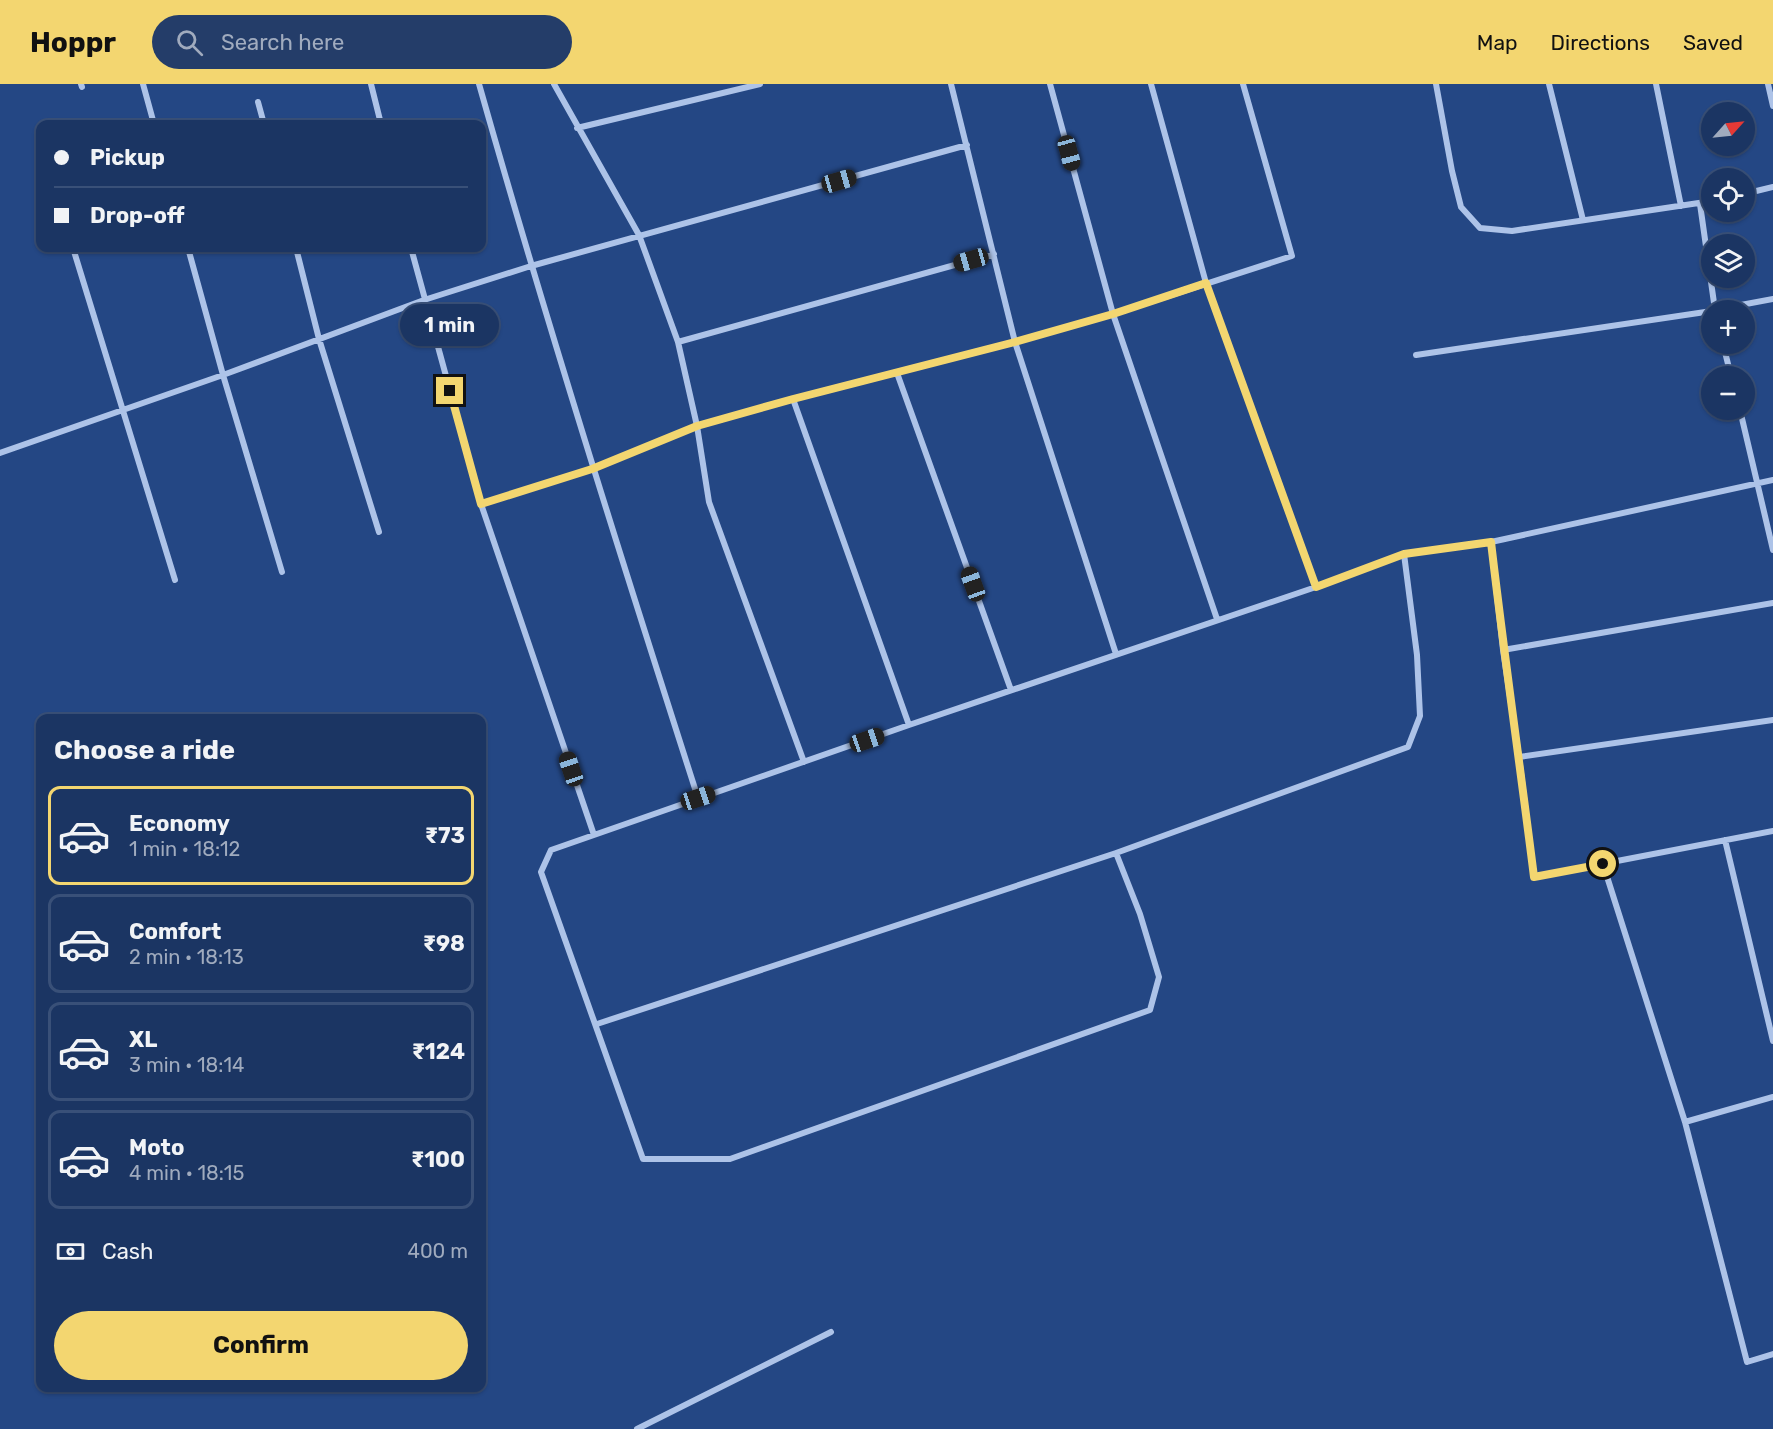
<!DOCTYPE html>
<html lang="en">
<head>
<meta charset="utf-8">
<style>
	body { margin:0; font-family:Rubik,sans-serif; background:#243d69; color:#f1f3f6; height:100vh; display:flex; flex-direction:column; font-size:22px; white-space:nowrap }
	* { box-sizing:border-box; margin:0 }
	p { font-size:20px; color:#a0abbe }
	.icon { flex:none; width:33px; height:33px; fill:none; stroke:currentColor; stroke-width:2; stroke-linecap:round; stroke-linejoin:round }
	.map { position:relative; flex:1; overflow:hidden }
	.details { position:absolute; left:36px; top:630px; width:450px; height:678px; display:flex; flex-direction:column; background:#1b3563; border-radius:12px; box-shadow:0 2px 4px #0004,0 0 0 2px #395078 }
	.details>* { flex:none }
	.guide { position:absolute; left:36px; top:36px; width:450px; height:132px; border-radius:12px; box-shadow:0 2px 4px #0004,0 0 0 2px #395078; display:grid; align-content:center; height:132px; padding:0 18px; background:#1b3563 }
	.needle { width:39px; rotate:63deg }
	.fabs { position:absolute; left:1701px; top:18px; display:grid; gap:12px }
	.fabs a { display:grid; place-items:center; width:54px; height:54px; border-radius:50%; background:#1b3563; box-shadow:0 2px 4px #0004,0 0 0 2px #395078; font-size:30px }
	.end { position:absolute; width:27px; height:27px; margin:-14px; border:8px solid #f3d670; background:#111; box-shadow:0 0 0 3px #111 }
	.from { border-radius:50% }
	.bubble { position:absolute; height:42px; border-radius:21px; background:#1b3563; box-shadow:0 2px 4px #0004,0 0 0 2px #395078; font-size:20px; font-weight:700; line-height:42px; text-align:center }
	.car { position:absolute; width:18px; height:36px; margin:-18px -9px; border-radius:8px; box-shadow:0 0 4px 2px #0007; background:linear-gradient(#222 24%,#8ab4d8 0 40%,#222 0 76%,#8ab4d8 0 86%,#222 0) }
	.guide b { display:flex; align-items:center; gap:21px; height:57px; font-size:22px }
	.guide b+b { border-top:2px solid #395078 }
	.guide i { width:15px; height:15px; background:#f1f3f6 }
	ul { padding:0; list-style:none }
	li { display:flex; align-items:center; gap:18px; height:99px; margin:0 12px 9px; padding:0 6px; border:3px solid #395078; border-radius:12px }
	li div { flex:1 }
	li b { display:block; font-size:22px }
	li em { font-style:normal; font-weight:700 }
	li.current { border-color:#f3d670 }
	li>.icon { width:54px; height:54px; stroke-width:1.5 }
	h2 { padding:0 18px; font-size:27px; line-height:72px }
	.pay { display:flex; align-items:center; gap:15px; height:66px; padding:0 18px; font-size:22px }
	.pay p { margin-inline-start:auto }
	.action { display:flex; gap:12px; margin-top:auto; padding:12px 18px }
	.action a { flex:1; height:69px; border-radius:36px; background:#f3d670; color:#111; font-size:24px; font-weight:700; line-height:69px; text-align:center }
	header { display:flex; align-items:center; gap:36px; box-sizing:border-box; height:84px; padding:0 30px; background:#f3d670; color:#111 }
	header strong { font-size:28px }
	nav { display:flex; gap:33px; margin-inline-start:auto; font-size:21px }
	.search { width:420px; height:54px; background:#243d69; display:flex; align-items:center; gap:15px; box-sizing:border-box; padding:0 21px; border-radius:33px; color:#a0abbe; font-size:22px }
	.map>svg:first-child { display:block }
	.lines { fill:none; stroke-linecap:round; stroke-linejoin:round }
	.street { stroke:#adc3e8; stroke-width:6 }
	.route { stroke:#f3d670; stroke-width:8 }
</style>
</head>
<body>
<header>
<strong>Hoppr</strong>
<div class="search"><svg class="icon" aria-label="search" viewBox="0 0 24 24"><circle cx="10" cy="10" r="6"/><path d="M15 15l6 6"/></svg>Search here</div>
<nav><a>Map</a><a>Directions</a><a>Saved</a></nav>
</header>
<div class="map">
<svg width="1773" height="1345" viewBox="0 0 1773 1345">
	<rect width="100%" height="100%" fill="#244784"/>
	<g class="lines">
		<path class="street" d="M81,0L82,3
			M143,0L154,40
			M371,0L381,40
			M479,0C547,240 622,477 698,714
			M554,0L639,151L678,258L697,342L709,418L804,678
			M951,0L1015,258L1116,570
			M1050,0L1113,230L1217,535
			M1151,0L1206,199L1316,503
			M1436,0L1452,87L1461,123L1480,144L1512,147L1712,117
			M1549,0L1583,136
			M1656,0L1681,122
			M1768,0L1773,22
			M258,18L264,40
			M577,44L760,0
			M1744,110L1773,103
			M1700,120L1715,226
			M73,164L175,496
			M188,164L223,291L282,488
			M296,164L319,255L379,448
			M411,164L481,420L594,751
			M1714,226L1773,215
			M678,258L994,170
			M1723,260L1731,292
			M1416,271L1712,227
			M897,289L1011,606
			M793,315L909,641
			M1740,326L1773,466
			M0,369L223,291L424,216L531,182L967,61
			M481,420L592,385L697,342L793,315L1015,258L1113,230L1292,172L1243,0
			M1491,458L1503,566L1519,673L1773,636
			M1503,566L1773,519
			M1519,673L1534,793L1773,747
			M1725,756L1773,957
			M1116,769L1140,830L1159,893L1150,926L730,1075H643L541,788L551,766L909,641L1316,503L1404,470L1491,458L1773,396
			M1603,780L1685,1038L1773,1013
			M597,940L1116,769L1408,663L1420,632L1417,571L1404,470
			M1685,1038L1747,1278L1773,1270
			M637,1345L831,1248"/>
	</g>
	<g class="lines">
		<path class="route" d="M450,307L481,420L592,385L697,342L793,315L1015,258L1113,230L1206,199L1316,503L1404,470L1491,458C1504,570 1520,681 1534,793L1603,780"/>
	</g>
</svg>
<div class="fabs">
<a><svg class="needle" viewBox="-14 -14 28 28"><path d="M0-13l5 13h-10z" fill="#e53935"/><path d="M0 13l5-13h-10z" fill="#a0abbe"/></svg></a>
<a><svg class="icon" aria-label="locate" viewBox="0 0 24 24"><circle cx="12" cy="12" r="6"/><path d="M12 2v4M12 18v4M2 12h4M18 12h4"/></svg></a>
<a><svg class="icon" aria-label="layers" viewBox="0 0 24 24"><path d="M12 4l9 5-9 5-9-5zM3 14l9 5 9-5"/></svg></a>
<a>+</a>
<a>−</a>
</div>
<i class="end from" style="left:1603px;top:780px"></i>
<i class="end" style="left:450px;top:307px"></i>
<div class="bubble" style="left:400px;top:220px;width:99px">1 min</div>
<i class="car" style="left:1069px;top:69px;rotate:165deg"></i>
<i class="car" style="left:839px;top:97px;rotate:74deg"></i>
<i class="car" style="left:971px;top:176px;rotate:254deg"></i>
<i class="car" style="left:973px;top:500px;rotate:340deg"></i>
<i class="car" style="left:867px;top:656px;rotate:71deg"></i>
<i class="car" style="left:571px;top:685px;rotate:341deg"></i>
<i class="car" style="left:698px;top:714px;rotate:72deg"></i>
<div class="guide">
<b><i class="from"></i>Pickup</b>
<b><i></i>Drop-off</b>
</div>
<section class="details">
<h2>Choose a ride</h2>
<ul>
<li class="current"><svg class="icon" aria-label="car" viewBox="0 0 24 24"><path d="M5 17H2v-5l4-1 3-4h7l3 4 3 1v5h-3M9 17h6M6 11h13"/><circle cx="7" cy="17" r="2"/><circle cx="17" cy="17" r="2"/></svg><div><b>Economy</b><p>1 min · 18:12</p></div><em>₹73</em></li>
<li><svg class="icon" aria-label="car" viewBox="0 0 24 24"><path d="M5 17H2v-5l4-1 3-4h7l3 4 3 1v5h-3M9 17h6M6 11h13"/><circle cx="7" cy="17" r="2"/><circle cx="17" cy="17" r="2"/></svg><div><b>Comfort</b><p>2 min · 18:13</p></div><em>₹98</em></li>
<li><svg class="icon" aria-label="car" viewBox="0 0 24 24"><path d="M5 17H2v-5l4-1 3-4h7l3 4 3 1v5h-3M9 17h6M6 11h13"/><circle cx="7" cy="17" r="2"/><circle cx="17" cy="17" r="2"/></svg><div><b>XL</b><p>3 min · 18:14</p></div><em>₹124</em></li>
<li><svg class="icon" aria-label="car" viewBox="0 0 24 24"><path d="M5 17H2v-5l4-1 3-4h7l3 4 3 1v5h-3M9 17h6M6 11h13"/><circle cx="7" cy="17" r="2"/><circle cx="17" cy="17" r="2"/></svg><div><b>Moto</b><p>4 min · 18:15</p></div><em>₹100</em></li>
</ul>
<div class="pay"><svg class="icon" aria-label="cash" viewBox="0 0 24 24"><path d="M3 7h18v10H3z"/><circle cx="12" cy="12" r="2"/></svg>Cash<p>400 m</p></div>
<div class="action"><a>Confirm</a></div>
</section>
</div>
</body>
</html>
